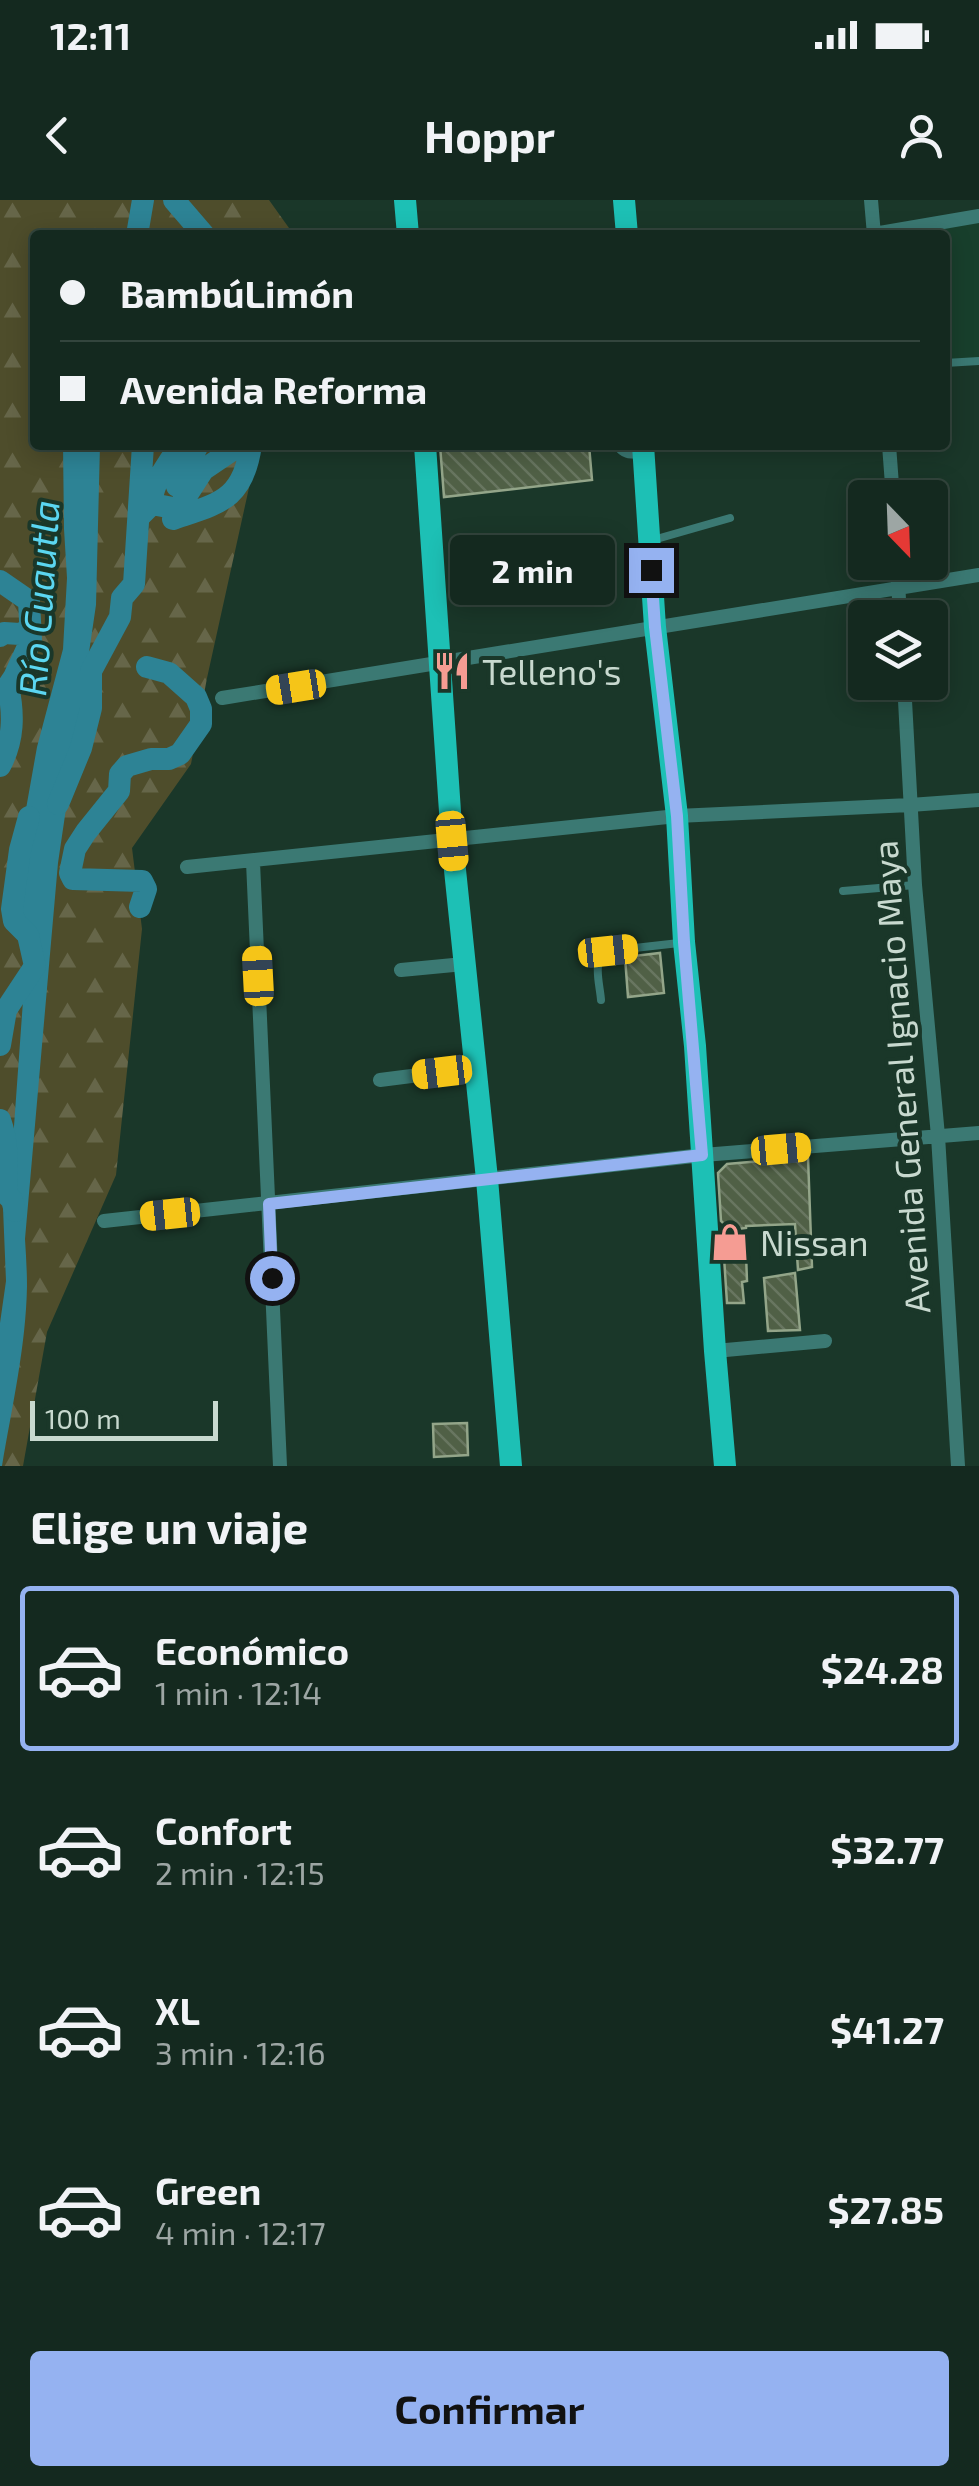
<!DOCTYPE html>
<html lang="es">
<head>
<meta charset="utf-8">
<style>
	body { margin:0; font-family:"Exo 2",sans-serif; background:#1d3128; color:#f1f3f6; height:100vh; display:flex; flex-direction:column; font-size:38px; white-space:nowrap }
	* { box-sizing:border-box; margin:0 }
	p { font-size:32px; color:#9da6a4 }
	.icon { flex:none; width:55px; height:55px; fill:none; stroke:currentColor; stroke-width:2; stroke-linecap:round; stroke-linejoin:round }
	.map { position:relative; height:1266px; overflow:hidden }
	.sheet { display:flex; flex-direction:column; background:#14291f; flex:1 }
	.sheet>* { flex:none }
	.hud { position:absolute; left:30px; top:30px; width:920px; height:220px; border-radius:10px; box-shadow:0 5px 25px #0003,0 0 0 2px #33453d; display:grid; align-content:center; height:220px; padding:0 30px; background:#14291f }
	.needle { width:65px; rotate:157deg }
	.controls { position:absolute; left:848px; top:280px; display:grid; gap:20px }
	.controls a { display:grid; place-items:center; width:100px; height:100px; border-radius:10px; background:#14291f; box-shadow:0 5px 25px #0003,0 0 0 2px #33453d; font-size:50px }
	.scale { position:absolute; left:30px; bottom:25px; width:188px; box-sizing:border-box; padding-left:10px; border:5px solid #c8d9cf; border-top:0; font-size:28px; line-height:35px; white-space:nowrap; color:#c8d9cf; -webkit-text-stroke:8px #1a3729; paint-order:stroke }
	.end { position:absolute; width:45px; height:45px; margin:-22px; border:12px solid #95b2f1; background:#111; box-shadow:0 0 0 5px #111 }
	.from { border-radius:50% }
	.bubble { position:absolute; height:70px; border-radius:10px; background:#14291f; box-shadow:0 5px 25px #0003,0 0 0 2px #33453d; font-size:32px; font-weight:700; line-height:70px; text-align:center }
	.car { position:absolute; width:30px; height:60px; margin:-30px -15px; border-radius:12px; box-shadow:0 0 8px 2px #0007; background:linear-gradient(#f5c518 24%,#345 0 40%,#f5c518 0 76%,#345 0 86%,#f5c518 0) }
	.hud b { display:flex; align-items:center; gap:35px; height:95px; font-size:38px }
	.hud b+b { border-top:2px solid #33453d }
	.hud i { width:25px; height:25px; background:#f1f3f6 }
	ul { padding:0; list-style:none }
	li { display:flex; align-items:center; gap:30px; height:165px; margin:0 20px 15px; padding:0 10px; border:5px solid transparent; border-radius:10px }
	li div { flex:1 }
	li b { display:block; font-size:38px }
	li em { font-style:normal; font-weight:700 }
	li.on { border-color:#95b2f1 }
	li>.icon { width:90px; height:90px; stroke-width:1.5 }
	h2 { padding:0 30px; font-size:45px; line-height:120px }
	.button { display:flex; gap:20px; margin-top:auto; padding:20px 30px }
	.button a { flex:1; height:115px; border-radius:10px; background:#95b2f1; color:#111; font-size:40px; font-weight:700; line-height:115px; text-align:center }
	.status { display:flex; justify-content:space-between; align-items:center; height:70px; padding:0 50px; background:#14291f; direction:ltr }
	.status svg { height:28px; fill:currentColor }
	header { display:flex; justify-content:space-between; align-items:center; height:130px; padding:0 30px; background:#14291f; font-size:45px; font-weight:700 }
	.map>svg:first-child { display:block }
	.built { fill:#183f2c }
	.forest { fill:url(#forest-firs) }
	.water { fill:#2d8395 }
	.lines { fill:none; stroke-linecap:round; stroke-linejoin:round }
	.river { stroke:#2d8395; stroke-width:22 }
	.building { fill:url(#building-back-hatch); stroke:#93a589; stroke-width:2.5 }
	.lane { stroke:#3b7973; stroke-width:8 }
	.street { stroke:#3b7973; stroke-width:14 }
	.primary { stroke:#1dc0b5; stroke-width:22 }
	.route { stroke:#95b2f1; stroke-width:12 }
	.labels { text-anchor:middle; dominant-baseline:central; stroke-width:8; stroke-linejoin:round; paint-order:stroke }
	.poi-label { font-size:35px; fill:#c8d9cf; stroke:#1a3729; text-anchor:start }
	.street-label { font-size:35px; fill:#c8d9cf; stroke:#1a3729 }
	.water-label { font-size:38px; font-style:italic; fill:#5bd6f1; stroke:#1a3729 }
</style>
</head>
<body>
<div class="status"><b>12:11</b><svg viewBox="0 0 49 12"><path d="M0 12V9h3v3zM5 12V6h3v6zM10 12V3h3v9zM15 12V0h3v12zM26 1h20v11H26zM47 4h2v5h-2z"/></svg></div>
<header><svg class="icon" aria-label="back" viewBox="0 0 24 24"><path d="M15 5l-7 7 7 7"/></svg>Hoppr<svg class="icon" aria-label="person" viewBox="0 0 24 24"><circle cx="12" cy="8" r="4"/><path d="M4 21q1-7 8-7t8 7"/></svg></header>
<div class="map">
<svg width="979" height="1266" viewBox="0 0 979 1266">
	<defs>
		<pattern id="forest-firs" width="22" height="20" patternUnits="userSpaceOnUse" patternTransform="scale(2.5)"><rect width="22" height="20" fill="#4e4d2b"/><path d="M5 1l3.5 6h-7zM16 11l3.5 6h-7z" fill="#666649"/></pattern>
		<pattern id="building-back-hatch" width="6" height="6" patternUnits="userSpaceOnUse" patternTransform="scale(2.5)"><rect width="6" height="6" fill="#506046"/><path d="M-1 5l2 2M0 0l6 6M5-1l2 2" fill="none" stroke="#687660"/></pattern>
	</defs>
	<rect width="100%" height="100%" fill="#1a3729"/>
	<path class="built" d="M979,16V161L945,163V35H874Z"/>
	<path class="forest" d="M0,0H269L294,35H35V245H257L258,247L207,478L191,564L132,648L142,729L116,975L47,1132L23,1266H0Z"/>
	<path class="water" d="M63,245H100L96,405L58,663L25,1039C26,1055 27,1071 27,1086C26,1146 12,1207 2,1266H0V1123L6,1081L3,1008L13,940L26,759L22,723L21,637L37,547L63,449L67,378L64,329Z"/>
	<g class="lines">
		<path class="river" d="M174,0L204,35
			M137,35L143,0
			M177,286L198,245
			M152,304C151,282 170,264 179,245
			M139,317L152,304L178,309L203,270L240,245
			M173,319C220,303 243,300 251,245
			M0,381L29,401L31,440L14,477L8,486C14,514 14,540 0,566
			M0,436L4,433L20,434L30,429
			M58,604L81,548L91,508V471L120,417L122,398L134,384L143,245
			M140,707L146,689L142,681L73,679L70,673L75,649L86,632L119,591L120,574L127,566L151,559H169L180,554L201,524V509L196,497L169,473L147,467
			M0,845L6,810L35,766L28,735L14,721L12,709L20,650L29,617
			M0,920C9,945 7,968 6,994L12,1000L15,1011"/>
	</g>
	<path class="building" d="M440,245H589L592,280L444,297Z
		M660,753L664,793L628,797L625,757Z
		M808,957L812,1067L798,1070L795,1024L746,1026V1028L730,1030L721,1021L718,973L727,964Z
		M746,1054L747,1081L742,1082L744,1103H727L724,1057Z
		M795,1073L800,1130L768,1131L764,1078Z
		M467,1223L468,1255L434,1257L433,1224Z"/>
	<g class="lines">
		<path class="lane" d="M945,163L979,161
			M616,245C623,255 629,255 640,255
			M653,340L730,318
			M843,691L915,685
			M601,800C600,784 591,759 608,751L679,743"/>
		<path class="street" d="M871,0L874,35
			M868,35L979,16
			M889,245L893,298
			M897,362L900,418
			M904,482L915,685L938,936L958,1266
			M222,498L979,375
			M253,662L280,1266
			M187,667L677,616L910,605L979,600
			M401,770L464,764
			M380,880L474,868
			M104,1021L703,955L979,933
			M715,1151L825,1141"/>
		<path class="primary" d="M405,0L408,35
			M624,0L627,35
			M425,245L452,641L487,979L511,1266
			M643,245L655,427L677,616L684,742L695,846L715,1151L725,1266"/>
	</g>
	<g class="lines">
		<path class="route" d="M272,1078L269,1004L702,955L684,742L677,616L655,427L651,370"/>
	</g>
	<defs>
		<g id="restaurant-bare" transform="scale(3)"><path d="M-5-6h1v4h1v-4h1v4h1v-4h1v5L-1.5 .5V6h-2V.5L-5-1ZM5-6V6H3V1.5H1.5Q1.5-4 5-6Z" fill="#f59c93" stroke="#1a3729" stroke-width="2.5" paint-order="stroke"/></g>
		<g id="shop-bare" transform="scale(3)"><path d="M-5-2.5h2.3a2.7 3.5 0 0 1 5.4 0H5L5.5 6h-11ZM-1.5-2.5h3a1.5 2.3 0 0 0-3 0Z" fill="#f59c93" stroke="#1a3729" stroke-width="2.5" paint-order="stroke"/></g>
	</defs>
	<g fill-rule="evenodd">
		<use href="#restaurant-bare" x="452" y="471"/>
		<use href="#shop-bare" x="730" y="1042"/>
	</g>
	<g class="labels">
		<g class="poi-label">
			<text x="482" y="471">Telleno's</text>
			<text x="760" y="1042">Nissan</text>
		</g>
		<g class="street-label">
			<text transform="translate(900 877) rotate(-94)">Avenida General Ignacio Maya</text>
		</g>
		<g class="water-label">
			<text transform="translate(38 398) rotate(-86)">Río Cuautla</text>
		</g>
	</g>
</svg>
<div class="controls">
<a><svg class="needle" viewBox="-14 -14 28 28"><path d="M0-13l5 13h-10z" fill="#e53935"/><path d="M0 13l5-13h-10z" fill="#9da6a4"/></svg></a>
<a><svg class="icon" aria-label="layers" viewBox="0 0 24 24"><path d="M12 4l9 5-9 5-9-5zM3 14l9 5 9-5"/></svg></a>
</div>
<div class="scale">100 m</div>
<i class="end from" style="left:272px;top:1078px"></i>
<i class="end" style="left:651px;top:370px"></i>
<div class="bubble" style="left:450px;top:335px;width:165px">2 min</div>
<i class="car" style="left:296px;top:487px;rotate:261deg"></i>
<i class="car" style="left:452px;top:641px;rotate:175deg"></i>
<i class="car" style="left:608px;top:751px;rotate:84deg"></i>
<i class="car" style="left:258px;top:776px;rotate:357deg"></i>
<i class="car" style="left:442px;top:872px;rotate:263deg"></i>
<i class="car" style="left:781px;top:949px;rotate:85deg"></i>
<i class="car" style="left:170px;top:1014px;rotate:264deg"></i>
<div class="hud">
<b><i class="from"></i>BambúLimón</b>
<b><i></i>Avenida Reforma</b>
</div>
</div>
<section class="sheet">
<h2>Elige un viaje</h2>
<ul>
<li class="on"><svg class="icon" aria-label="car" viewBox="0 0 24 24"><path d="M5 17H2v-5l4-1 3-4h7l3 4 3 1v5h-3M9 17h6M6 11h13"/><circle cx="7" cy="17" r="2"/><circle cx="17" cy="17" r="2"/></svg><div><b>Económico</b><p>1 min · 12:14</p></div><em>$24.28</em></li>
<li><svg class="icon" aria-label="car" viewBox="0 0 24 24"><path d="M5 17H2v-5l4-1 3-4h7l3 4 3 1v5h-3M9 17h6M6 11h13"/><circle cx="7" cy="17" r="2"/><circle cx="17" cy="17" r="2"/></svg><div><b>Confort</b><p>2 min · 12:15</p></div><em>$32.77</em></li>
<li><svg class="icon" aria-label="car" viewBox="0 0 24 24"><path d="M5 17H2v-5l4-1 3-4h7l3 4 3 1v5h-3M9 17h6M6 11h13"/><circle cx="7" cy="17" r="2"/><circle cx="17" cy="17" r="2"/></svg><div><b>XL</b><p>3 min · 12:16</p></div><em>$41.27</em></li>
<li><svg class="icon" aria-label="car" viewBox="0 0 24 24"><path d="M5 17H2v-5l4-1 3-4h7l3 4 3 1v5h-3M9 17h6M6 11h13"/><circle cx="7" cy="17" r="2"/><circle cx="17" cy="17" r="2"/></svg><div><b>Green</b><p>4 min · 12:17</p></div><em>$27.85</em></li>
</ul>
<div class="button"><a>Confirmar</a></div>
</section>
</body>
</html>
